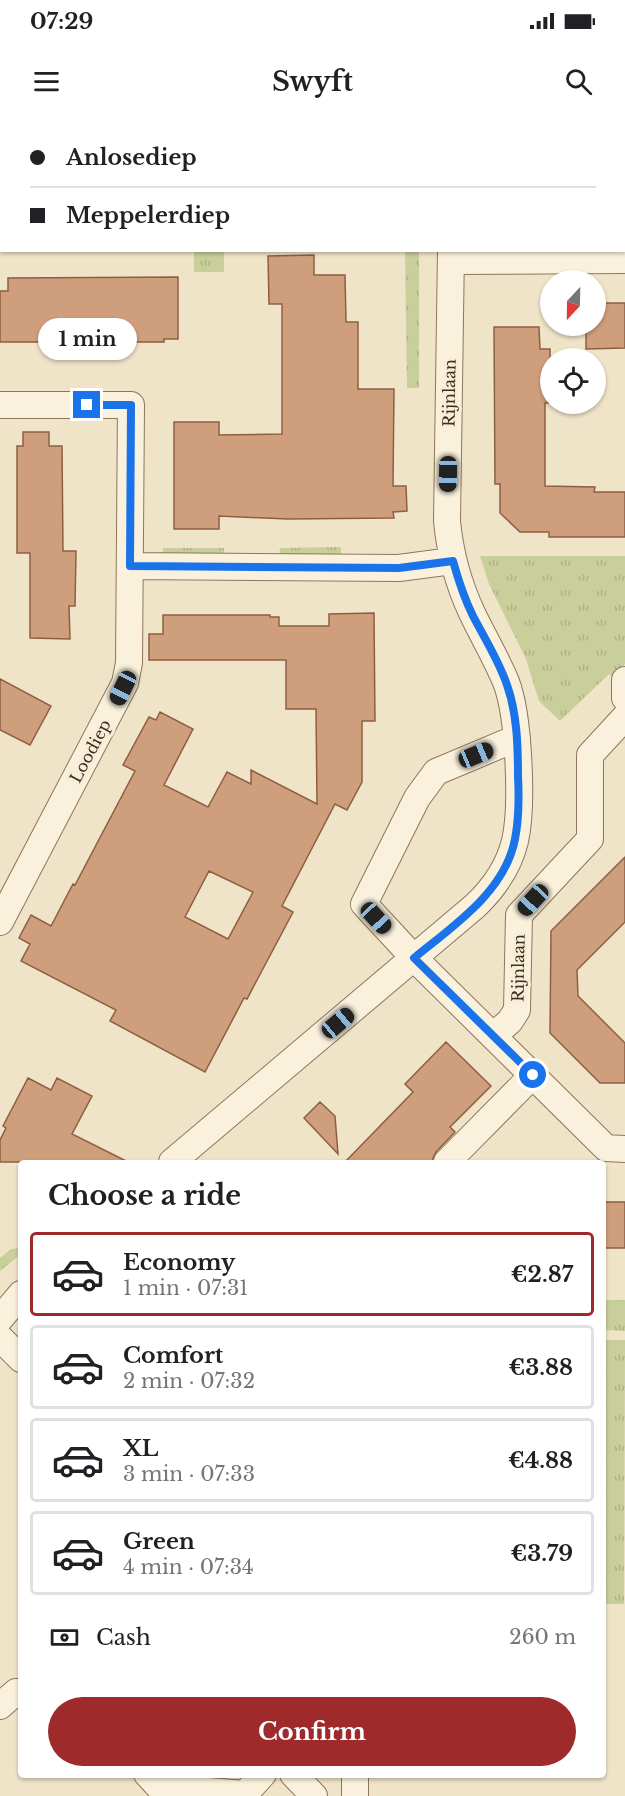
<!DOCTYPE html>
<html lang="en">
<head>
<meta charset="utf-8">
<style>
	body { margin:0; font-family:"Libre Baskerville",serif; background:#f6f6f6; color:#202124; height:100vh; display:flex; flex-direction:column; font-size:22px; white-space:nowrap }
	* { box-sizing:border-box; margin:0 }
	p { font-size:20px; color:#757577 }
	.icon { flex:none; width:33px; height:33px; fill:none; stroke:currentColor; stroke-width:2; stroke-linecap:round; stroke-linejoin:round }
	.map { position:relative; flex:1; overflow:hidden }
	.side { position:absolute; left:18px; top:1040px; width:588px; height:618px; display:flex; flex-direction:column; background:#fff; border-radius:6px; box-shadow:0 2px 4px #0004 }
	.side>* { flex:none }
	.hud { position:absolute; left:0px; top:0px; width:626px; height:132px; box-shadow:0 2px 4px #0004; display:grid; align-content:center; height:132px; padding:0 30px; background:#fff }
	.needle { width:39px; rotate:202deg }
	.fabs { position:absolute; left:540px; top:150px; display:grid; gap:12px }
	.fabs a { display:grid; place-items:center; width:66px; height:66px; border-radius:50%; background:#fff; box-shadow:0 2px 4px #0004; font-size:30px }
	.end { position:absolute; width:27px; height:27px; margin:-14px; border:8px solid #1a73e8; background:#fff; box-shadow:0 0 0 3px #fff }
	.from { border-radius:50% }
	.bubble { position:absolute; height:42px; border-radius:21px; background:#fff; box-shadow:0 2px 4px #0004; font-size:20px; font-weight:700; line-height:42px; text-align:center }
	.car { position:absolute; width:18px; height:36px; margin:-18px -9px; border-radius:8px; box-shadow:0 0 4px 2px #0007; background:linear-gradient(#222 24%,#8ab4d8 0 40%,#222 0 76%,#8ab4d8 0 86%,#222 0) }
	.hud b { display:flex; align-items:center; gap:21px; height:57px; font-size:22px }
	.hud b+b { border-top:2px solid #e0e0e0 }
	.hud i { width:15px; height:15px; background:#202124 }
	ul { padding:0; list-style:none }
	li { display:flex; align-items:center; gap:18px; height:84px; margin:0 12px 9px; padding:0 18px; border:3px solid #e0e0e0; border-radius:6px }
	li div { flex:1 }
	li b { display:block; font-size:22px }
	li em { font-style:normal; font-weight:700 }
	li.current { border-color:#9e2a2b }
	li>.icon { width:54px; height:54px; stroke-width:1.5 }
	h2 { padding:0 30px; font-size:27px; line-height:72px }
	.pay { display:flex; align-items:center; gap:15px; height:66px; padding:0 30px; font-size:22px }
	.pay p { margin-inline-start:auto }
	.button { display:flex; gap:12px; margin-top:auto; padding:12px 30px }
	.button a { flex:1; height:69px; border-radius:36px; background:#9e2a2b; color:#fff; font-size:24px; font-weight:700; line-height:69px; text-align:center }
	.status { display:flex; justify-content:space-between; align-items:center; height:42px; padding:0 30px; background:#fff; direction:ltr }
	.status svg { height:16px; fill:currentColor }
	header { display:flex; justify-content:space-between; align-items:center; height:78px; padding:0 30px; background:#fff; font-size:27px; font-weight:700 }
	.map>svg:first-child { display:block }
	.grass { fill:url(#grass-tufts) }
	.building { fill:#cf9f7d; stroke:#8d5f41; stroke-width:1.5; fill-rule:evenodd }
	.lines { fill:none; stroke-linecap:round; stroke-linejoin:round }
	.street-casing { stroke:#8d765c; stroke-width:28 }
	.street { stroke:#faf1dc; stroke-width:26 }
	.route { stroke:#1a73e8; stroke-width:8 }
	.labels { text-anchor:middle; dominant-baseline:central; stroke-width:6; stroke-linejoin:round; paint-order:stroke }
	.street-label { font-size:16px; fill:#3d2e20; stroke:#f7eed8 }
</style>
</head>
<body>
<div class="status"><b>07:29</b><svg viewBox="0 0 49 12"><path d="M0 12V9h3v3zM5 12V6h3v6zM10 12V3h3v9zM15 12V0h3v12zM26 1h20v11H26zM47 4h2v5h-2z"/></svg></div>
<header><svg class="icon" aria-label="menu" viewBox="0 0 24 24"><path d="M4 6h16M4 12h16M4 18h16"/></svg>Swyft<svg class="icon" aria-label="search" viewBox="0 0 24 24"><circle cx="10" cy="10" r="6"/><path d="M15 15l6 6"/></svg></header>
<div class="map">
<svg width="625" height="1676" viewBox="0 0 625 1676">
	<defs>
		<pattern id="grass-tufts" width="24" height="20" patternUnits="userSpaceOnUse" patternTransform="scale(1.5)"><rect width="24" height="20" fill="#c9cf9b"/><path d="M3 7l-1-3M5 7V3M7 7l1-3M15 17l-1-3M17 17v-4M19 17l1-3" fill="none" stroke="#aeb285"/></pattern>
	</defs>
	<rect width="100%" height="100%" fill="#f0e4c8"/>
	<path class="grass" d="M137,0H398V2H137Z
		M194,131H224V152H194Z
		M405,131H419V268H407Z
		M341,427V436H279L280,428Z
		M163,428H224V436H162Z
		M480,436H625V544L613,557L609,554L560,601L539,581L526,539L489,464Z
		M21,1128V1134L0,1151V1138L11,1129Z
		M603,1180H625V1211L603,1210Z
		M603,1220H625L624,1484H603Z"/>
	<path class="building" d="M314,135V155H345L346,202H358V269H394L393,366H406L407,391L393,392L394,398L287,399L219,396V409H174V302H219V315L282,314V184H269L268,136Z
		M178,157V219H164V222H0V171H8V158Z
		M596,183H625V228L586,229V206H596Z
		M494,207H539L540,229H550V283H545V366L595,367L594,372H625V417H549V412H520L500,393V364H495Z
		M23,312H49V326H62L63,431H76L75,486H69L70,519L30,518V433H17V326H23Z
		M374,493L375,601H362V662L347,690L335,684L282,786L293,792L247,879L244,878L205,952L110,901L116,890L21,841L30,824L19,818L31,795L51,806L73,764L75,765L135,651L123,645L149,597L156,600L160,592L193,609L164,665L208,687L227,652L251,664V650L317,684L316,589H286V540H149V514H163V495H270V497H279V506H329V494ZM209,751L253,772L228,819L185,797Z
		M0,559L51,586L30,625L0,610Z
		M625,737V802L577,850L578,876L625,923V963H600L550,913L551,811Z
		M446,922L491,966L450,1007L455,1012L436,1032L433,1038L432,1042H345L413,972L405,964Z
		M28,958L51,970L57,958L92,976L72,1014L128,1042H0V1020L6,1008L3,1006Z
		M320,982L335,996L338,1034L304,998Z
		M603,1082H625V1128H603Z"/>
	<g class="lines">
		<g class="street-casing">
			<path id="street" d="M449,0V2
				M451,141L625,140
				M0,285H131L129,543L125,563L0,802
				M130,446L399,448L452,441
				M625,560V578
				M517,618L436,652L417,678L364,784L414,838L606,1028L625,1029
				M493,916L510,901L517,890L519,795L590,719V635L625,597
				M172,1042L475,786C494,768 509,746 515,721C523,686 519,595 506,562C496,538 483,516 472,493C458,463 450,433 447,401L451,130
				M447,1042L533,955
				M0,1199L21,1174
				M0,1218L21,1239
				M0,1586L16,1572H21
				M147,1654L159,1667L245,1674L263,1654
				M293,1654L314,1676
				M355,1654V1676"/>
		</g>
		<use href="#street" class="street"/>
	</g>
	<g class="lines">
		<path class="route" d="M87,285H131L130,446L399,448L453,441C458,459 464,478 473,496C485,519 499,541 507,565C517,593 518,626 518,656C519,676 519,699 515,719C505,772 453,806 414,838L533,955"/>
	</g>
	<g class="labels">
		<g class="street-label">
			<text transform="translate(449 273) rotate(-89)">Rijnlaan</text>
			<text transform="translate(90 631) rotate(-62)">Loodiep</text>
			<text transform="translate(518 848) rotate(-89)">Rijnlaan</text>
		</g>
	</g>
</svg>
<div class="fabs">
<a><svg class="needle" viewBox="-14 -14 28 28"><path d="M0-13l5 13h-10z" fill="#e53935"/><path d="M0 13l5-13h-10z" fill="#757577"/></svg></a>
<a><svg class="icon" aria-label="locate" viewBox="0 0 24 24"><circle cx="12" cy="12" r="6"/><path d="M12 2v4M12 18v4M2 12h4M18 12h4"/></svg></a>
</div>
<i class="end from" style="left:533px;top:955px"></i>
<i class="end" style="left:87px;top:285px"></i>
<div class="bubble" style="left:38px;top:198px;width:99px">1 min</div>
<i class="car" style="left:448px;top:354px;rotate:181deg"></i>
<i class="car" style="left:123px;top:568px;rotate:206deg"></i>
<i class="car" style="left:476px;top:635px;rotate:67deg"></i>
<i class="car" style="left:533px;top:780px;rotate:223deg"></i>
<i class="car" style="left:376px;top:798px;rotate:137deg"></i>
<i class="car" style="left:338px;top:903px;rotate:50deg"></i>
<div class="hud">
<b><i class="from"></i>Anlosediep</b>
<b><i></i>Meppelerdiep</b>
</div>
<section class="side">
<h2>Choose a ride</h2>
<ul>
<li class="current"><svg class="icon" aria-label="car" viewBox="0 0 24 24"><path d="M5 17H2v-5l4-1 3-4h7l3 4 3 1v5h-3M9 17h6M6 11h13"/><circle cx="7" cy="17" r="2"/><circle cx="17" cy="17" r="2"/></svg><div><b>Economy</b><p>1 min · 07:31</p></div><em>€2.87</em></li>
<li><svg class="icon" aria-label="car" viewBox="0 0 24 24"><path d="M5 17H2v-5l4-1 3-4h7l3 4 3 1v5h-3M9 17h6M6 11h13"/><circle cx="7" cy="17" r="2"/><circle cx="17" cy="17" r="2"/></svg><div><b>Comfort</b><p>2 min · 07:32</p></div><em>€3.88</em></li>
<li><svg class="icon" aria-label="car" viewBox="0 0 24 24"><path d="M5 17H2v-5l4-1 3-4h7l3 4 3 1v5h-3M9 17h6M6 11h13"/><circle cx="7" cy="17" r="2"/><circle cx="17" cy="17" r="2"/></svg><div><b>XL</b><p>3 min · 07:33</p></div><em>€4.88</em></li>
<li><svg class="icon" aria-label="car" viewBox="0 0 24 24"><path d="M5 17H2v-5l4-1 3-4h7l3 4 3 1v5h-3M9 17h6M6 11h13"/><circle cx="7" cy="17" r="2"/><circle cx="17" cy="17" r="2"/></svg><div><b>Green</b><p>4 min · 07:34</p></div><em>€3.79</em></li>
</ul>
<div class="pay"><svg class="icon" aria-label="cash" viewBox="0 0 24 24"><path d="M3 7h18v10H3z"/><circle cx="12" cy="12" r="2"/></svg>Cash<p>260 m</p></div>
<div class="button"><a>Confirm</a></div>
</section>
</div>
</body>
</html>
